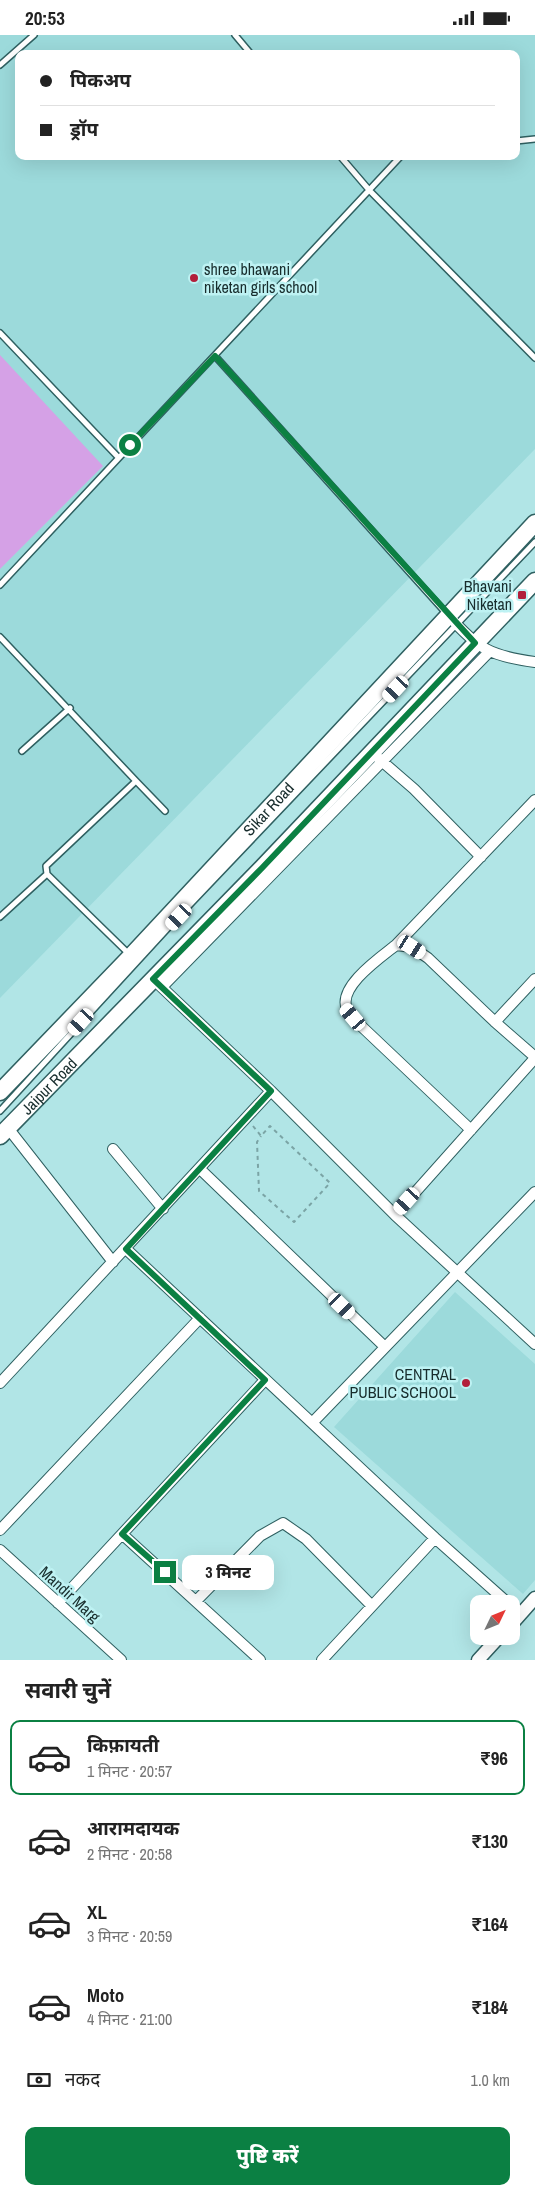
<!DOCTYPE html>
<html lang="hi">
<head>
<meta charset="utf-8">
<style>
	body { margin:0; font-family:"Archivo Narrow","Noto Sans Devanagari",sans-serif; background:#f6f6f6; color:#222; height:100vh; display:flex; flex-direction:column; font-size:19px; white-space:nowrap }
	* { box-sizing:border-box; margin:0 }
	p { font-size:16px; color:#767676 }
	.icon { flex:none; width:28px; height:28px; fill:none; stroke:currentColor; stroke-width:2; stroke-linecap:round; stroke-linejoin:round }
	.map { position:relative; height:1625px; overflow:hidden }
	.sheet { display:flex; flex-direction:column; background:#fff; flex:1 }
	.sheet>* { flex:none }
	.banner { position:absolute; left:15px; top:15px; width:505px; height:110px; border-radius:10px; box-shadow:0 5px 20px #0002; display:grid; align-content:center; height:110px; padding:0 25px; background:#fff }
	.needle { width:32px; rotate:47deg }
	.controls { position:absolute; left:470px; top:1560px; display:grid; gap:10px }
	.controls a { display:grid; place-items:center; width:50px; height:50px; border-radius:10px; background:#fff; box-shadow:0 5px 20px #0002; font-size:25px }
	.end { position:absolute; width:22px; height:22px; margin:-11px; border:6px solid #0b8043; background:#fff; box-shadow:0 0 0 2px #fff }
	.from { border-radius:50% }
	.bubble { position:absolute; height:35px; border-radius:10px; background:#fff; box-shadow:0 5px 20px #0002; font-size:16px; font-weight:800; line-height:35px; text-align:center }
	.car { position:absolute; width:15px; height:30px; margin:-15px -8px; border-radius:6px; box-shadow:0 0 4px 1px #0007; background:linear-gradient(#fff 24%,#345 0 40%,#fff 0 76%,#345 0 86%,#fff 0) }
	.banner b { display:flex; align-items:center; gap:18px; height:48px; font-size:19px }
	.banner b+b { border-top:1px solid #e0e0e0 }
	.banner i { width:12px; height:12px; background:#222 }
	ul { padding:0; list-style:none }
	li { display:flex; align-items:center; gap:15px; height:75px; margin:0 10px 8px; padding:0 15px; border:2px solid transparent; border-radius:10px }
	li div { flex:1 }
	li b { display:block; font-size:19px }
	li em { font-style:normal; font-weight:800 }
	li.on { border-color:#0b8043 }
	li>.icon { width:45px; height:45px; stroke-width:1.5 }
	h2 { padding:0 25px; font-size:22px; line-height:60px }
	.pay { display:flex; align-items:center; gap:12px; height:55px; padding:0 25px; font-size:19px }
	.pay p { margin-inline-start:auto }
	.cta { display:flex; gap:10px; margin-top:auto; padding:10px 25px }
	.cta a { flex:1; height:58px; border-radius:10px; background:#0b8043; color:#fff; font-size:20px; font-weight:800; line-height:58px; text-align:center }
	.status { display:flex; justify-content:space-between; align-items:center; height:35px; padding:0 25px; background:#fff; direction:ltr }
	.status svg { height:14px; fill:currentColor }
	.map>svg:first-child { display:block }
	.built { fill:#9cdadb; fill-rule:evenodd }
	.green { fill:#d5a1e6 }
	.lines { fill:none; stroke-linecap:round; stroke-linejoin:round }
	.service-casing { stroke:#2f6061; stroke-width:8 }
	.minor-casing { stroke:#2f6061; stroke-width:12 }
	.tertiary-casing { stroke:#2f6061; stroke-width:15 }
	.primary-casing { stroke:#2f6061; stroke-width:19 }
	.path { stroke:#7ba4a5; stroke-width:2; stroke-dasharray:4 4; stroke-linecap:butt }
	.service { stroke:#fff; stroke-width:5 }
	.minor { stroke:#fff; stroke-width:10 }
	.tertiary { stroke:#fff; stroke-width:12 }
	.primary { stroke:#fff; stroke-width:16 }
	.route { stroke:#0b8043; stroke-width:6 }
	.poi-dot { fill:#b21f3b; stroke:#bef2f3; stroke-width:2 }
	.labels { text-anchor:middle; dominant-baseline:central; stroke-width:5; stroke-linejoin:round; paint-order:stroke }
	.poi-label { font-size:16px; fill:#182d2d; stroke:#bef2f3; text-anchor:end }
	.street-label { font-size:16px; fill:#182d2d; stroke:#bef2f3 }
</style>
</head>
<body>
<div class="status"><b>20:53</b><svg viewBox="0 0 49 12"><path d="M0 12V9h3v3zM5 12V6h3v6zM10 12V3h3v9zM15 12V0h3v12zM26 1h20v11H26zM47 4h2v5h-2z"/></svg></div>
<div class="map">
<svg width="535" height="1625" viewBox="0 0 535 1625">
	<rect width="100%" height="100%" fill="#b1e5e6"/>
	<path class="built" d="M0,0H535V414L0,963ZM19,19H516V121H19Z
		M455,1257L535,1329V1545L523,1559L334,1392Z"/>
	<path class="green" d="M0,320L103,431L0,534Z"/>
	<g class="lines">
		<g class="service-casing">
			<path id="service" d="M235,0L251,19
				M0,30L34,0
				M516,106L535,104
				M340,121L370,156L535,323
				M0,298L118,422
				M215,321L447,579
				M0,550L401,121
				M0,602L136,746L46,831L47,839L129,919
				M22,716L70,673
				M136,746L165,776
				M0,882L47,839
				M0,1076L179,881L535,507"/>
		</g>
		<g class="minor-casing">
			<path id="minor" d="M448,580C478,614 490,621 535,627
				M377,722L414,754L481,822
				M396,910L535,765
				M153,944L271,1056L395,1180L535,1309
				M162,952L489,617
				M495,987L535,944
				M8,1093L113,1227
				M471,1095L359,989C356,985 349,980 347,974C337,952 381,922 396,910L412,912L428,923L495,987L535,1022
				M113,1114L163,1174
				M200,1134L385,1312
				M395,1180L535,1023
				M126,1214L435,1503L509,1569
				M0,1348L271,1056
				M312,1388L535,1157
				M0,1495L200,1283
				M122,1499L260,1625
				M0,1515L121,1625
				M196,1566L260,1501L283,1488L306,1504L372,1571
				M58,1568L265,1345
				M322,1625L435,1503"/>
		</g>
		<g class="tertiary-casing">
			<path id="tertiary" d="M511,1590L535,1563
				M478,1625L500,1601"/>
		</g>
		<g class="primary-casing">
			<g id="primary">
				<path id="s1" d="M0,1057L131,921L535,488"/>
				<path id="s2" d="M0,1101L262,833L535,546"/>
			</g>
		</g>
		<path class="path" d="M253,1091L261,1101L270,1091L330,1148L294,1187L259,1156L257,1107L261,1101"/>
		<use href="#service" class="service"/>
		<use href="#minor" class="minor"/>
		<use href="#tertiary" class="tertiary"/>
		<use href="#primary" class="primary"/>
	</g>
	<g class="lines">
		<path class="route" d="M130,410L215,321L475,608L262,833L153,944L271,1056L126,1214L265,1345L122,1499L165,1537"/>
	</g>
	<g class="poi-dot">
		<circle cx="194" cy="243" r="5"/>
		<rect x="517" y="555" width="10" height="10" rx="2.5"/>
		<circle cx="466" cy="1348" r="5"/>
	</g>
	<g class="labels">
		<g class="poi-label">
			<text x="204" y="234" text-anchor="start">shree bhawani<tspan x="204" dy="18">niketan girls school</tspan></text>
			<text x="512" y="551">Bhavani<tspan x="512" dy="18">Niketan</tspan></text>
			<text x="456" y="1339">CENTRAL<tspan x="456" dy="18">PUBLIC SCHOOL</tspan></text>
		</g>
		<g class="street-label">
			<text stroke="none"><textPath href="#s1" startOffset="390">Sikar Road</textPath></text>
			<text stroke="none"><textPath href="#s2" startOffset="70">Jaipur Road</textPath></text>
			<text transform="translate(70 1559) rotate(42)">Mandir Marg</text>
		</g>
	</g>
</svg>
<div class="controls">
<a><svg class="needle" viewBox="-14 -14 28 28"><path d="M0-13l5 13h-10z" fill="#e53935"/><path d="M0 13l5-13h-10z" fill="#767676"/></svg></a>
</div>
<i class="end from" style="left:130px;top:410px"></i>
<i class="end" style="left:165px;top:1537px"></i>
<div class="bubble" style="left:182px;top:1520px;width:92px">3 मिनट</div>
<i class="car" style="left:396px;top:654px;rotate:223deg"></i>
<i class="car" style="left:179px;top:882px;rotate:223deg"></i>
<i class="car" style="left:412px;top:912px;rotate:123deg"></i>
<i class="car" style="left:353px;top:982px;rotate:320deg"></i>
<i class="car" style="left:81px;top:987px;rotate:222deg"></i>
<i class="car" style="left:407px;top:1166px;rotate:222deg"></i>
<i class="car" style="left:342px;top:1271px;rotate:134deg"></i>
<div class="banner">
<b><i class="from"></i>पिकअप</b>
<b><i></i>ड्रॉप</b>
</div>
</div>
<section class="sheet">
<h2>सवारी चुनें</h2>
<ul>
<li class="on"><svg class="icon" aria-label="car" viewBox="0 0 24 24"><path d="M5 17H2v-5l4-1 3-4h7l3 4 3 1v5h-3M9 17h6M6 11h13"/><circle cx="7" cy="17" r="2"/><circle cx="17" cy="17" r="2"/></svg><div><b>किफ़ायती</b><p>1 मिनट · 20:57</p></div><em>₹96</em></li>
<li><svg class="icon" aria-label="car" viewBox="0 0 24 24"><path d="M5 17H2v-5l4-1 3-4h7l3 4 3 1v5h-3M9 17h6M6 11h13"/><circle cx="7" cy="17" r="2"/><circle cx="17" cy="17" r="2"/></svg><div><b>आरामदायक</b><p>2 मिनट · 20:58</p></div><em>₹130</em></li>
<li><svg class="icon" aria-label="car" viewBox="0 0 24 24"><path d="M5 17H2v-5l4-1 3-4h7l3 4 3 1v5h-3M9 17h6M6 11h13"/><circle cx="7" cy="17" r="2"/><circle cx="17" cy="17" r="2"/></svg><div><b>XL</b><p>3 मिनट · 20:59</p></div><em>₹164</em></li>
<li><svg class="icon" aria-label="car" viewBox="0 0 24 24"><path d="M5 17H2v-5l4-1 3-4h7l3 4 3 1v5h-3M9 17h6M6 11h13"/><circle cx="7" cy="17" r="2"/><circle cx="17" cy="17" r="2"/></svg><div><b>Moto</b><p>4 मिनट · 21:00</p></div><em>₹184</em></li>
</ul>
<div class="pay"><svg class="icon" aria-label="cash" viewBox="0 0 24 24"><path d="M3 7h18v10H3z"/><circle cx="12" cy="12" r="2"/></svg>नकद<p>1.0 km</p></div>
<div class="cta"><a>पुष्टि करें</a></div>
</section>
</body>
</html>
